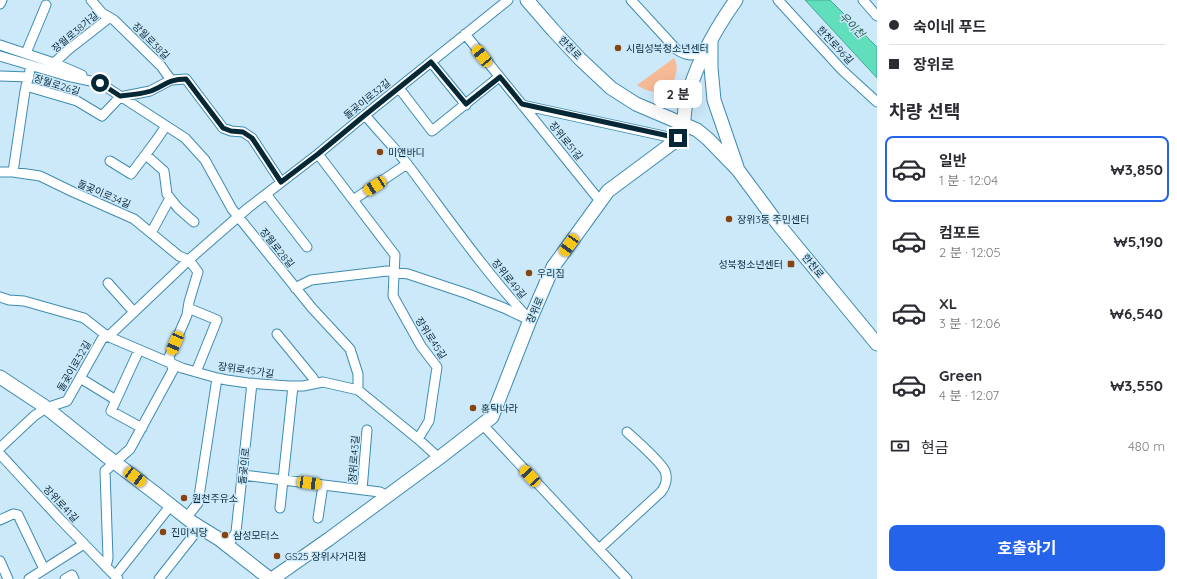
<!DOCTYPE html>
<html lang="ko">
<head>
<meta charset="utf-8">
<style>
	body { margin:0; font-family:Quicksand,"Noto Sans KR",sans-serif; background:#f7f7f7; color:#2b2b33; height:100vh; display:flex; flex-direction:column; font-size:15px; white-space:nowrap }
	* { box-sizing:border-box; margin:0 }
	p { font-size:13px; color:#7c7c81 }
	.icon { flex:none; width:22px; height:22px; fill:none; stroke:currentColor; stroke-width:2; stroke-linecap:round; stroke-linejoin:round }
	.map { position:relative; flex:1; overflow:hidden }
	.side { display:flex; flex-direction:column; background:#fff; width:300px }
	.side>* { flex:none }
	.top-card { display:grid; align-content:center; height:88px; padding:0 12px; background:#fff }
	.end { position:absolute; width:18px; height:18px; margin:-9px; border:5px solid #052736; background:#fff; box-shadow:0 0 0 2px #fff }
	.from { border-radius:50% }
	.bubble { position:absolute; height:28px; border-radius:8px; background:#fff; box-shadow:0 4px 16px #0002; font-size:13px; font-weight:700; line-height:28px; text-align:center }
	.car { position:absolute; width:12px; height:24px; margin:-12px -6px; border-radius:5px; box-shadow:0 0 3px 1px #0007; background:linear-gradient(#f5c518 24%,#345 0 40%,#f5c518 0 76%,#345 0 86%,#f5c518 0) }
	.top-card b { display:flex; align-items:center; gap:14px; height:38px; font-size:15px }
	.top-card b+b { border-top:1px solid #e1e1e2 }
	.top-card i { width:10px; height:10px; background:#2b2b33 }
	ul { padding:0; list-style:none }
	li { display:flex; align-items:center; gap:12px; height:66px; margin:0 8px 6px; padding:0 4px; border:2px solid transparent; border-radius:8px }
	li div { flex:1 }
	li b { display:block; font-size:15px }
	li em { font-style:normal; font-weight:700 }
	li.active { border-color:#2563eb }
	li>.icon { width:36px; height:36px; stroke-width:1.5 }
	h2 { padding:0 12px; font-size:18px; line-height:48px }
	.pay { display:flex; align-items:center; gap:10px; height:44px; padding:0 12px; font-size:15px }
	.pay p { margin-inline-start:auto }
	.primary-button { display:flex; gap:8px; margin-top:auto; padding:8px 12px }
	.primary-button a { flex:1; height:46px; border-radius:8px; background:#2563eb; color:#fff; font-size:16px; font-weight:700; line-height:46px; text-align:center }
	main { display:flex; flex:1; min-height:0 }
	.map>svg:first-child { display:block }
	.green { fill:#f6bb96 }
	.water { fill:#61debc; stroke:#45a794 }
	.lines { fill:none; stroke-linecap:round; stroke-linejoin:round }
	.street-casing { stroke:#3e8bb1; stroke-width:11 }
	.secondary-casing { stroke:#3e8bb1; stroke-width:15 }
	.street { stroke:#fff; stroke-width:9 }
	.secondary { stroke:#fff; stroke-width:13 }
	.route { stroke:#052736; stroke-width:5 }
	.poi-dot { fill:#864411; stroke:#cce9fa; stroke-width:1.5 }
	.labels { text-anchor:middle; dominant-baseline:central; stroke-width:3; stroke-linejoin:round; paint-order:stroke }
	.street-label { font-size:10px; fill:#052736; stroke:#cce9fa }
	.poi-label { font-size:10px; fill:#052736; stroke:#cce9fa; text-anchor:start }
	.water-label { font-size:11px; font-style:italic; fill:#1e5344; stroke:#cce9fa }
</style>
</head>
<body>
<main>
<div class="map">
<svg width="877" height="579" viewBox="0 0 877 579">
	<rect width="100%" height="100%" fill="#cce9fa"/>
	<path class="green" d="M674,58C680,68 675,80 669,89C654,93 650,93 637,85Z"/>
	<path class="water" d="M805,0H830L877,47V78Z"/>
	<g class="lines">
		<g class="street-casing">
			<path id="street" d="M91,0L102,13L114,20L161,66L171,80
				M631,0L676,49C686,56 692,56 703,53
				M778,0L842,70L877,102
				M863,0L877,16
				M0,4L2,0
				M465,34L600,201
				M0,45L54,63L82,75
				M26,53L46,5
				M0,56L67,76L100,83L185,138L205,160L232,209L312,308L350,349L358,374V390
				M431,62L466,105
				M54,63L68,50L109,18
				M0,76L29,77
				M26,86L77,101L102,116L120,97L150,91L171,80L186,79L223,128L231,131L243,132L252,138L281,182
				M399,88L432,131L499,77
				M522,105L678,139
				M365,115C379,132 395,148 408,165C448,218 485,272 530,320
				M318,154L395,255L393,296L421,346L437,367L429,421L418,439
				M146,155L164,171L167,194L170,198L151,233
				M110,161L131,174L155,142L166,126
				M0,172H13L40,176L73,192L134,219L179,256L189,260L198,272L189,302L187,315L169,357L173,370L130,449L105,471L108,558L106,567
				M13,172L25,91L31,66
				M266,194L307,247
				M170,198L178,208L194,222
				M353,200L407,164
				M108,283L134,312
				M295,288L311,280L387,271L408,274L468,294L504,308L525,318
				M0,297L9,300L24,301L84,318L107,336L182,368L217,378L227,380L248,383L289,386H303L323,382L358,390L418,439L439,458
				M188,308L217,320L196,372
				M277,334L313,378L315,383
				M139,350L111,411L142,428
				M80,378L116,400
				M482,424L627,579
				M0,448L34,416L46,408L67,401L102,339L112,333L192,257L248,208L318,154L365,115L508,0
				M0,454L58,517L118,579
				M243,475L380,492L387,496
				M362,490L367,430
				M280,508L293,386
				M186,518L198,503L217,378
				M318,518L323,485
				M0,520L13,514L18,515L44,569
				M228,546L236,532L252,383
				M599,549L661,492C665,487 668,479 665,471C660,461 636,440 627,432
				M0,561L8,579
				M115,576L171,505
				M29,579L84,544
				M65,579L72,575L74,579
				M159,579L200,527"/>
		</g>
		<g class="secondary-casing">
			<path id="secondary" d="M527,0L553,30L580,59L611,88L636,104L697,130L708,139L738,170L778,224L877,344
				M711,40V68L714,100L737,167
				M0,377L44,406L105,455L155,493L193,523L219,539L270,579
				M272,579L329,539L439,458L492,417L530,320L553,267L608,191L678,139L683,131C684,122 684,112 686,103C695,65 714,31 736,0"/>
		</g>
		<use href="#street" class="street"/>
		<use href="#secondary" class="secondary"/>
	</g>
	<g class="lines">
		<path class="route" d="M100,83L120,96C130,95 142,94 151,91C166,85 168,79 186,79L223,128L231,131L243,132L252,138L281,182L318,154L365,115L431,62L466,104L500,77L522,104L678,138"/>
	</g>
	<g class="poi-dot">
		<circle cx="618" cy="48" r="4"/>
		<circle cx="380" cy="152" r="4"/>
		<circle cx="729" cy="219" r="4"/>
		<rect x="787" y="260" width="8" height="8" rx="2"/>
		<circle cx="529" cy="273" r="4"/>
		<circle cx="473" cy="408" r="4"/>
		<circle cx="184" cy="498" r="4"/>
		<circle cx="163" cy="532" r="4"/>
		<circle cx="225" cy="535" r="4"/>
		<circle cx="277" cy="556" r="4"/>
	</g>
	<g class="labels">
		<g class="street-label">
			<text transform="translate(75 32) rotate(-40)">장월로38가길</text>
			<text transform="translate(151 41) rotate(45)">장월로38길</text>
			<text transform="translate(835 45) rotate(47)">한천로96길</text>
			<text transform="translate(570 48) rotate(46)">한천로</text>
			<text transform="translate(57 85) rotate(17)">장월로26길</text>
			<text transform="translate(367 99) rotate(-39)">돌곶이로32길</text>
			<text transform="translate(566 141) rotate(51)">장위로51길</text>
			<text transform="translate(104 194) rotate(23)">돌곶이로34길</text>
			<text transform="translate(277 248) rotate(51)">장월로28길</text>
			<text transform="translate(813 266) rotate(51)">한천로</text>
			<text transform="translate(509 279) rotate(51)">장위로49길</text>
			<text transform="translate(535 310) rotate(-67)">장위로</text>
			<text transform="translate(431 338) rotate(57)">장위로45길</text>
			<text transform="translate(74 366) rotate(-60)">돌곶이로32길</text>
			<text transform="translate(246 370) rotate(8)">장위로45가길</text>
			<text transform="translate(354 459) rotate(-86)">장위로43길</text>
			<text transform="translate(244 466) rotate(-84)">돌곶이로</text>
			<text transform="translate(61 504) rotate(47)">장위로41길</text>
		</g>
		<g class="poi-label">
			<text x="626" y="48">시립성북청소년센터</text>
			<text x="388" y="152">미앤바디</text>
			<text x="737" y="219">장위3동 주민센터</text>
			<text x="783" y="264" text-anchor="end">성북청소년센터</text>
			<text x="537" y="273">우리집</text>
			<text x="481" y="408">홍탁나라</text>
			<text x="192" y="498">원천주유소</text>
			<text x="171" y="532">진미식당</text>
			<text x="233" y="535">삼성모터스</text>
			<text x="285" y="556">GS25 장위사거리점</text>
		</g>
		<g class="water-label">
			<text transform="translate(852 25) rotate(45)">우이천</text>
		</g>
	</g>
</svg>
<i class="end from" style="left:100px;top:83px"></i>
<i class="end" style="left:678px;top:138px"></i>
<div class="bubble" style="left:654px;top:80px;width:48px">2 분</div>
<i class="car" style="left:482px;top:56px;rotate:321deg"></i>
<i class="car" style="left:375px;top:186px;rotate:237deg"></i>
<i class="car" style="left:569px;top:245px;rotate:215deg"></i>
<i class="car" style="left:175px;top:343px;rotate:203deg"></i>
<i class="car" style="left:530px;top:476px;rotate:317deg"></i>
<i class="car" style="left:135px;top:477px;rotate:127deg"></i>
<i class="car" style="left:309px;top:483px;rotate:97deg"></i>
</div>
<section class="side">
<div class="top-card">
<b><i class="from"></i>숙이네 푸드</b>
<b><i></i>장위로</b>
</div>
<h2>차량 선택</h2>
<ul>
<li class="active"><svg class="icon" aria-label="car" viewBox="0 0 24 24"><path d="M5 17H2v-5l4-1 3-4h7l3 4 3 1v5h-3M9 17h6M6 11h13"/><circle cx="7" cy="17" r="2"/><circle cx="17" cy="17" r="2"/></svg><div><b>일반</b><p>1 분 · 12:04</p></div><em>₩3,850</em></li>
<li><svg class="icon" aria-label="car" viewBox="0 0 24 24"><path d="M5 17H2v-5l4-1 3-4h7l3 4 3 1v5h-3M9 17h6M6 11h13"/><circle cx="7" cy="17" r="2"/><circle cx="17" cy="17" r="2"/></svg><div><b>컴포트</b><p>2 분 · 12:05</p></div><em>₩5,190</em></li>
<li><svg class="icon" aria-label="car" viewBox="0 0 24 24"><path d="M5 17H2v-5l4-1 3-4h7l3 4 3 1v5h-3M9 17h6M6 11h13"/><circle cx="7" cy="17" r="2"/><circle cx="17" cy="17" r="2"/></svg><div><b>XL</b><p>3 분 · 12:06</p></div><em>₩6,540</em></li>
<li><svg class="icon" aria-label="car" viewBox="0 0 24 24"><path d="M5 17H2v-5l4-1 3-4h7l3 4 3 1v5h-3M9 17h6M6 11h13"/><circle cx="7" cy="17" r="2"/><circle cx="17" cy="17" r="2"/></svg><div><b>Green</b><p>4 분 · 12:07</p></div><em>₩3,550</em></li>
</ul>
<div class="pay"><svg class="icon" aria-label="cash" viewBox="0 0 24 24"><path d="M3 7h18v10H3z"/><circle cx="12" cy="12" r="2"/></svg>현금<p>480 m</p></div>
<div class="primary-button"><a>호출하기</a></div>
</section>
</main>
</body>
</html>
